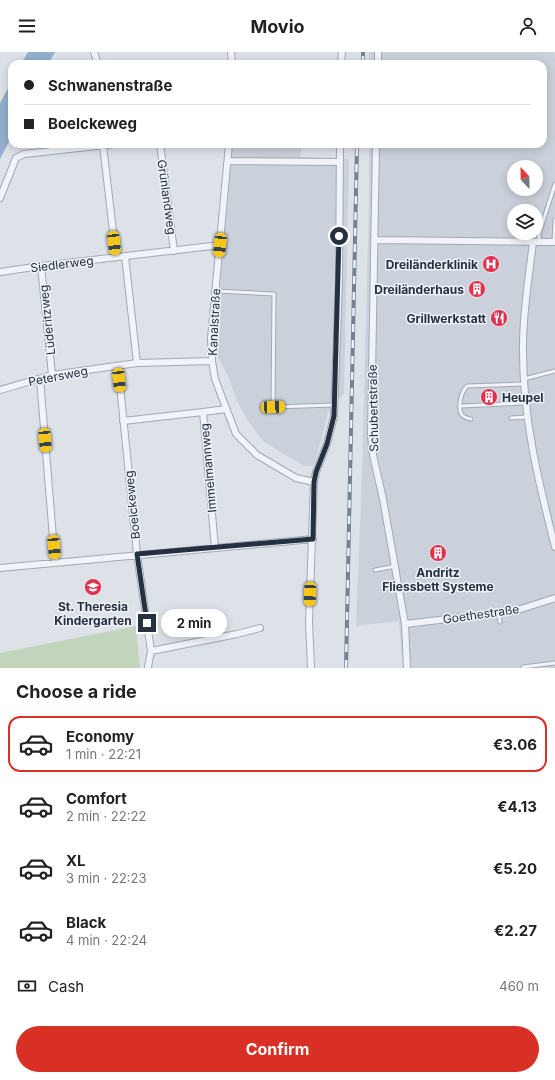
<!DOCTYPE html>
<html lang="en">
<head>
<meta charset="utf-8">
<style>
	body { margin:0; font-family:Inter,sans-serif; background:#f2f2f2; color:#222; height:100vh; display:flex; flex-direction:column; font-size:15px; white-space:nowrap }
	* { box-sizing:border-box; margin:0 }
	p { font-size:13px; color:#767676 }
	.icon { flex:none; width:22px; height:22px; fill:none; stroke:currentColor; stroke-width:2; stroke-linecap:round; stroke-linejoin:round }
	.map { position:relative; height:616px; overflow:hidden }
	.side { display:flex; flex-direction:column; background:#fff; flex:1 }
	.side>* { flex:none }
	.banner { position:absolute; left:8px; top:8px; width:539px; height:88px; border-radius:12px; box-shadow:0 2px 10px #0003; display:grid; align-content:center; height:88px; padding:0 16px; background:#fff }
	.needle { width:26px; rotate:338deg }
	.buttons { position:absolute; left:507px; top:108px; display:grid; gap:8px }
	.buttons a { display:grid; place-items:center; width:36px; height:36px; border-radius:50%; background:#fff; box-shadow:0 2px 10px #0003; font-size:20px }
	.end { position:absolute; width:18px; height:18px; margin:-9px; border:5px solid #253041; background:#fff; box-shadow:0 0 0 2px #fff }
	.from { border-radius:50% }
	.bubble { position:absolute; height:28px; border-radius:14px; background:#fff; box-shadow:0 2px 10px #0003; font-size:13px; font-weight:700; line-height:28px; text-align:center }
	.car { position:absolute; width:12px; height:24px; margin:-12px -6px; border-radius:5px; box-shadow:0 0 3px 1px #0007; background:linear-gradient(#f5c518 24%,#345 0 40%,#f5c518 0 76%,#345 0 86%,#f5c518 0) }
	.banner b { display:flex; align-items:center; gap:14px; height:38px; font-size:15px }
	.banner b+b { border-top:1px solid #e0e0e0 }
	.banner i { width:10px; height:10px; background:#222 }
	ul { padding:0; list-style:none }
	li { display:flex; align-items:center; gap:12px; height:56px; margin:0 8px 6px; padding:0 8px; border:2px solid transparent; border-radius:12px }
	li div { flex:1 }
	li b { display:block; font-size:15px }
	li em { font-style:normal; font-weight:700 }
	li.current { border-color:#d93025 }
	li>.icon { width:36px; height:36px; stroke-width:1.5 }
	h2 { padding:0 16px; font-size:18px; line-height:48px }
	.pay { display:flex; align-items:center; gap:10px; height:44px; padding:0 16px; font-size:15px }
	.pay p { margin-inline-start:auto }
	.primary-button { display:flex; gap:8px; margin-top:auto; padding:8px 16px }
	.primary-button a { flex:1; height:46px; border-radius:24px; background:#d93025; color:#fff; font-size:16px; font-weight:700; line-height:46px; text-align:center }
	header { display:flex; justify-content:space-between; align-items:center; height:52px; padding:0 16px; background:#fff; font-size:18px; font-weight:700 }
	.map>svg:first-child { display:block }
	.built { fill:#cbd1db; fill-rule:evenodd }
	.green { fill:#c3d4bd }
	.water { fill:#94b0cd }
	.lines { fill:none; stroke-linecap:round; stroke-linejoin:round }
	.lane-casing { stroke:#a2a9b3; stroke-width:5 }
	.street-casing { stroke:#a2a9b3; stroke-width:8 }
	.lane { stroke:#f0f3f7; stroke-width:3 }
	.street { stroke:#f0f3f7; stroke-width:6 }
	.rail-casing { stroke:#758194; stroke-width:4 }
	.rail { stroke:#edf1f6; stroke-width:2.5; stroke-dasharray:8; stroke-linecap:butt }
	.route { stroke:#253041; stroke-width:5 }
	.labels { text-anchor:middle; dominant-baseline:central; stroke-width:3; stroke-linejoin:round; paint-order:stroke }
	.street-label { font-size:12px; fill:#253041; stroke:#edf1f6 }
	.poi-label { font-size:12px; font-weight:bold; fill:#253041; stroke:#edf1f6; text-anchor:end }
</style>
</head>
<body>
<header><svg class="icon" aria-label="menu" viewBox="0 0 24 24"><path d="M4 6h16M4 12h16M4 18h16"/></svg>Movio<svg class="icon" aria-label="person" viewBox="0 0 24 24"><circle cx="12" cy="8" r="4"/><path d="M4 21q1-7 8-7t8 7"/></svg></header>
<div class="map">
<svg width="555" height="616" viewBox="0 0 555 616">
	<rect width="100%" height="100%" fill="#dde2e9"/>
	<path class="built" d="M369,0H554L555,6V616H403L399,569L356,574L362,423L369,152V92H543V12H369ZM514,115H536V137H514ZM514,159H536V181H514Z
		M233,92H301V105L349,107L344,341L328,360L324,378L316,407L313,414H304L264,390L248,369L237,349L228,324L218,305L215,290Z"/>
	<path class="green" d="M136,574L140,616H0V601Z"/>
	<path class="water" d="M28,0H55L48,12H21Z
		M12,29V84L0,107V51Z"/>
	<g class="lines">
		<g class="lane-casing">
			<path id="lane" d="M539,190V182L555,132
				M554,190L555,168
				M215,239L274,242L273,355L334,353
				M524,327L555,319
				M461,354L525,351
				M511,366L527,365
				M471,367C468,366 464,366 462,363C457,356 461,340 467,334L524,332
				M375,518L396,514
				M499,561L500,570
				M523,615L555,611"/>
		</g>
		<g class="street-casing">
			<path id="street" d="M94,0L98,12
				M231,0L232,12
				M341,12L342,0
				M378,12V0
				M160,92L174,199
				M229,92L211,286L212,309L215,327L236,382L257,403L296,426L314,430
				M376,92L371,383L373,403L383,447L405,572L407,616
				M103,93L116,205
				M228,109L340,110
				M0,146L16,106L24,102L115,92
				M374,188L555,190
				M533,190C529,224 523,259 523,293C522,363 538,428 555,495
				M125,204L137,311
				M41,214L52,323
				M0,220L41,214L220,193
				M118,314L137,502L151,599L148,615
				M40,327L55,510
				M0,338L52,323L137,311L212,309
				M123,369L203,360
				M215,496L203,360L226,357
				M0,516L313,487
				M405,572L499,561L521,557L555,546
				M151,599L237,582L260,576
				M311,616L309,570L314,430L316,420L327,392L334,364L339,229L340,92"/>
		</g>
		<use href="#lane" class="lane"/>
		<use href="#street" class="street"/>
		<g class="rail-casing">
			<path id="rail" d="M363,12V0
				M346,616L357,92"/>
		</g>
		<use href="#rail" class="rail"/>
	</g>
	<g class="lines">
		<path class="route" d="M147,571L137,502L313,487L314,430L316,420L327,392L334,364L339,184"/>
	</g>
	<defs>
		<g id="hospital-disc" transform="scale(0.9)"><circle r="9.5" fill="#dd334f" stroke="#edf1f6"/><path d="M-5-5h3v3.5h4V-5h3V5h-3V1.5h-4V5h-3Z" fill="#fff"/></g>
		<g id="building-disc" transform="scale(0.9)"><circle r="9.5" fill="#dd334f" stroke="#edf1f6"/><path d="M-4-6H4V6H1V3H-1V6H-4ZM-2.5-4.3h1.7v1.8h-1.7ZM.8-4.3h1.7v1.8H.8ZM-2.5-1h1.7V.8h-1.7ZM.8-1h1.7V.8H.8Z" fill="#fff"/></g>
		<g id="restaurant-disc" transform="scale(0.9)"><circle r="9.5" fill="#dd334f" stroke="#edf1f6"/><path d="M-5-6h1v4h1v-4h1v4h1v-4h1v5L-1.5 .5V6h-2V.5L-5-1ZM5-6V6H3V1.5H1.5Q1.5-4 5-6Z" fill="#fff"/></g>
		<g id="school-disc" transform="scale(0.9)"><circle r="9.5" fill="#dd334f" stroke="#edf1f6"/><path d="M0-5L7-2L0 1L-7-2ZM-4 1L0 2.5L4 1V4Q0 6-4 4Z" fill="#fff"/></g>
	</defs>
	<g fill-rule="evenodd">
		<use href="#hospital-disc" x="491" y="212"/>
		<use href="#building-disc" x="477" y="237"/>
		<use href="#restaurant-disc" x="499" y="266"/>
		<use href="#building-disc" x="489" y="345"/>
		<use href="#building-disc" x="438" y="501"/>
		<use href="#school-disc" x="93" y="535"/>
	</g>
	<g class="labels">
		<g class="street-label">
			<text transform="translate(167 145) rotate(82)">Grünlandweg</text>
			<text transform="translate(62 212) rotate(-7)">Siedlerweg</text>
			<text transform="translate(47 268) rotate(-96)">Lüderitzweg</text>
			<text transform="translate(214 270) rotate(-87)">Kanalstraße</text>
			<text transform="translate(58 324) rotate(-11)">Petersweg</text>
			<text transform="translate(373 356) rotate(-91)">Schubertstraße</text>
			<text transform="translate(208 416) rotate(-95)">Immelmannweg</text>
			<text transform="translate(132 453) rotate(-96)">Boelckeweg</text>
			<text transform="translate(481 562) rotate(-8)">Goethestraße</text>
		</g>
		<g class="poi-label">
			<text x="478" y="212">Dreiländerklinik</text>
			<text x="464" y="237">Dreiländerhaus</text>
			<text x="486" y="266">Grillwerkstatt</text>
			<text x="502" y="345" text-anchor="start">Heupel</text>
			<text x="438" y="520" text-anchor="middle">Andritz<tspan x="438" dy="14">Fliessbett Systeme</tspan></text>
			<text x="93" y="554" text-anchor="middle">St. Theresia<tspan x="93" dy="14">Kindergarten</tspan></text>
		</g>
	</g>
</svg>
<div class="buttons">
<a><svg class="needle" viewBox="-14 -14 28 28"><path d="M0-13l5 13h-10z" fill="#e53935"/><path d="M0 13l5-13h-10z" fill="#767676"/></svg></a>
<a><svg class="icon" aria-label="layers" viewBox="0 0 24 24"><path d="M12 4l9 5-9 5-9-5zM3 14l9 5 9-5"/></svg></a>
</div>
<i class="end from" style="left:339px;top:184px"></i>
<i class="end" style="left:147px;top:571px"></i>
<div class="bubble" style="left:161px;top:557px;width:66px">2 min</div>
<i class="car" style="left:114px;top:191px;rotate:173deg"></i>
<i class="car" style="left:220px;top:193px;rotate:186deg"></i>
<i class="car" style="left:119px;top:328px;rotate:174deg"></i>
<i class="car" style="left:273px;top:355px;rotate:88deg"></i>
<i class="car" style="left:45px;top:388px;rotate:175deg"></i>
<i class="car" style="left:54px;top:495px;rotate:175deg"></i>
<i class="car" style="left:310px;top:542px;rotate:182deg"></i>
<div class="banner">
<b><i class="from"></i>Schwanenstraße</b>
<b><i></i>Boelckeweg</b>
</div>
</div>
<section class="side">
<h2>Choose a ride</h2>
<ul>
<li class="current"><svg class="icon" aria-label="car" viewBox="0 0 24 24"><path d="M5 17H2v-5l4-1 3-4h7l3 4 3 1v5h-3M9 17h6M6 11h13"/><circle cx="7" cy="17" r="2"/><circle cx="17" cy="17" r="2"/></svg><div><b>Economy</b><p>1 min · 22:21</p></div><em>€3.06</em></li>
<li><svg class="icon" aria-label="car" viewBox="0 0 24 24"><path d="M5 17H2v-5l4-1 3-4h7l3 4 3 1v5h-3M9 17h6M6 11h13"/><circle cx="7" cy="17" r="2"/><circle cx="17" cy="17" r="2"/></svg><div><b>Comfort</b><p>2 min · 22:22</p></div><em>€4.13</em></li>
<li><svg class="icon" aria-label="car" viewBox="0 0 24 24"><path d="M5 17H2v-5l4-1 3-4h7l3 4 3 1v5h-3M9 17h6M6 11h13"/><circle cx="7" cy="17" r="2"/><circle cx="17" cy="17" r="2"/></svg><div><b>XL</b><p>3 min · 22:23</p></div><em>€5.20</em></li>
<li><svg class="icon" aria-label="car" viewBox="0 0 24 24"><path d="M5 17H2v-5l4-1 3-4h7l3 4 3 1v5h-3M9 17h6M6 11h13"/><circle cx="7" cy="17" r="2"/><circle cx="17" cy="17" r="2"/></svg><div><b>Black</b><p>4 min · 22:24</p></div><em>€2.27</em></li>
</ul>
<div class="pay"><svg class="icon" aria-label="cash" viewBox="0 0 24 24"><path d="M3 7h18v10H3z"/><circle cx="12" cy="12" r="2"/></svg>Cash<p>460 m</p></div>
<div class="primary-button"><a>Confirm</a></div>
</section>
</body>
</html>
